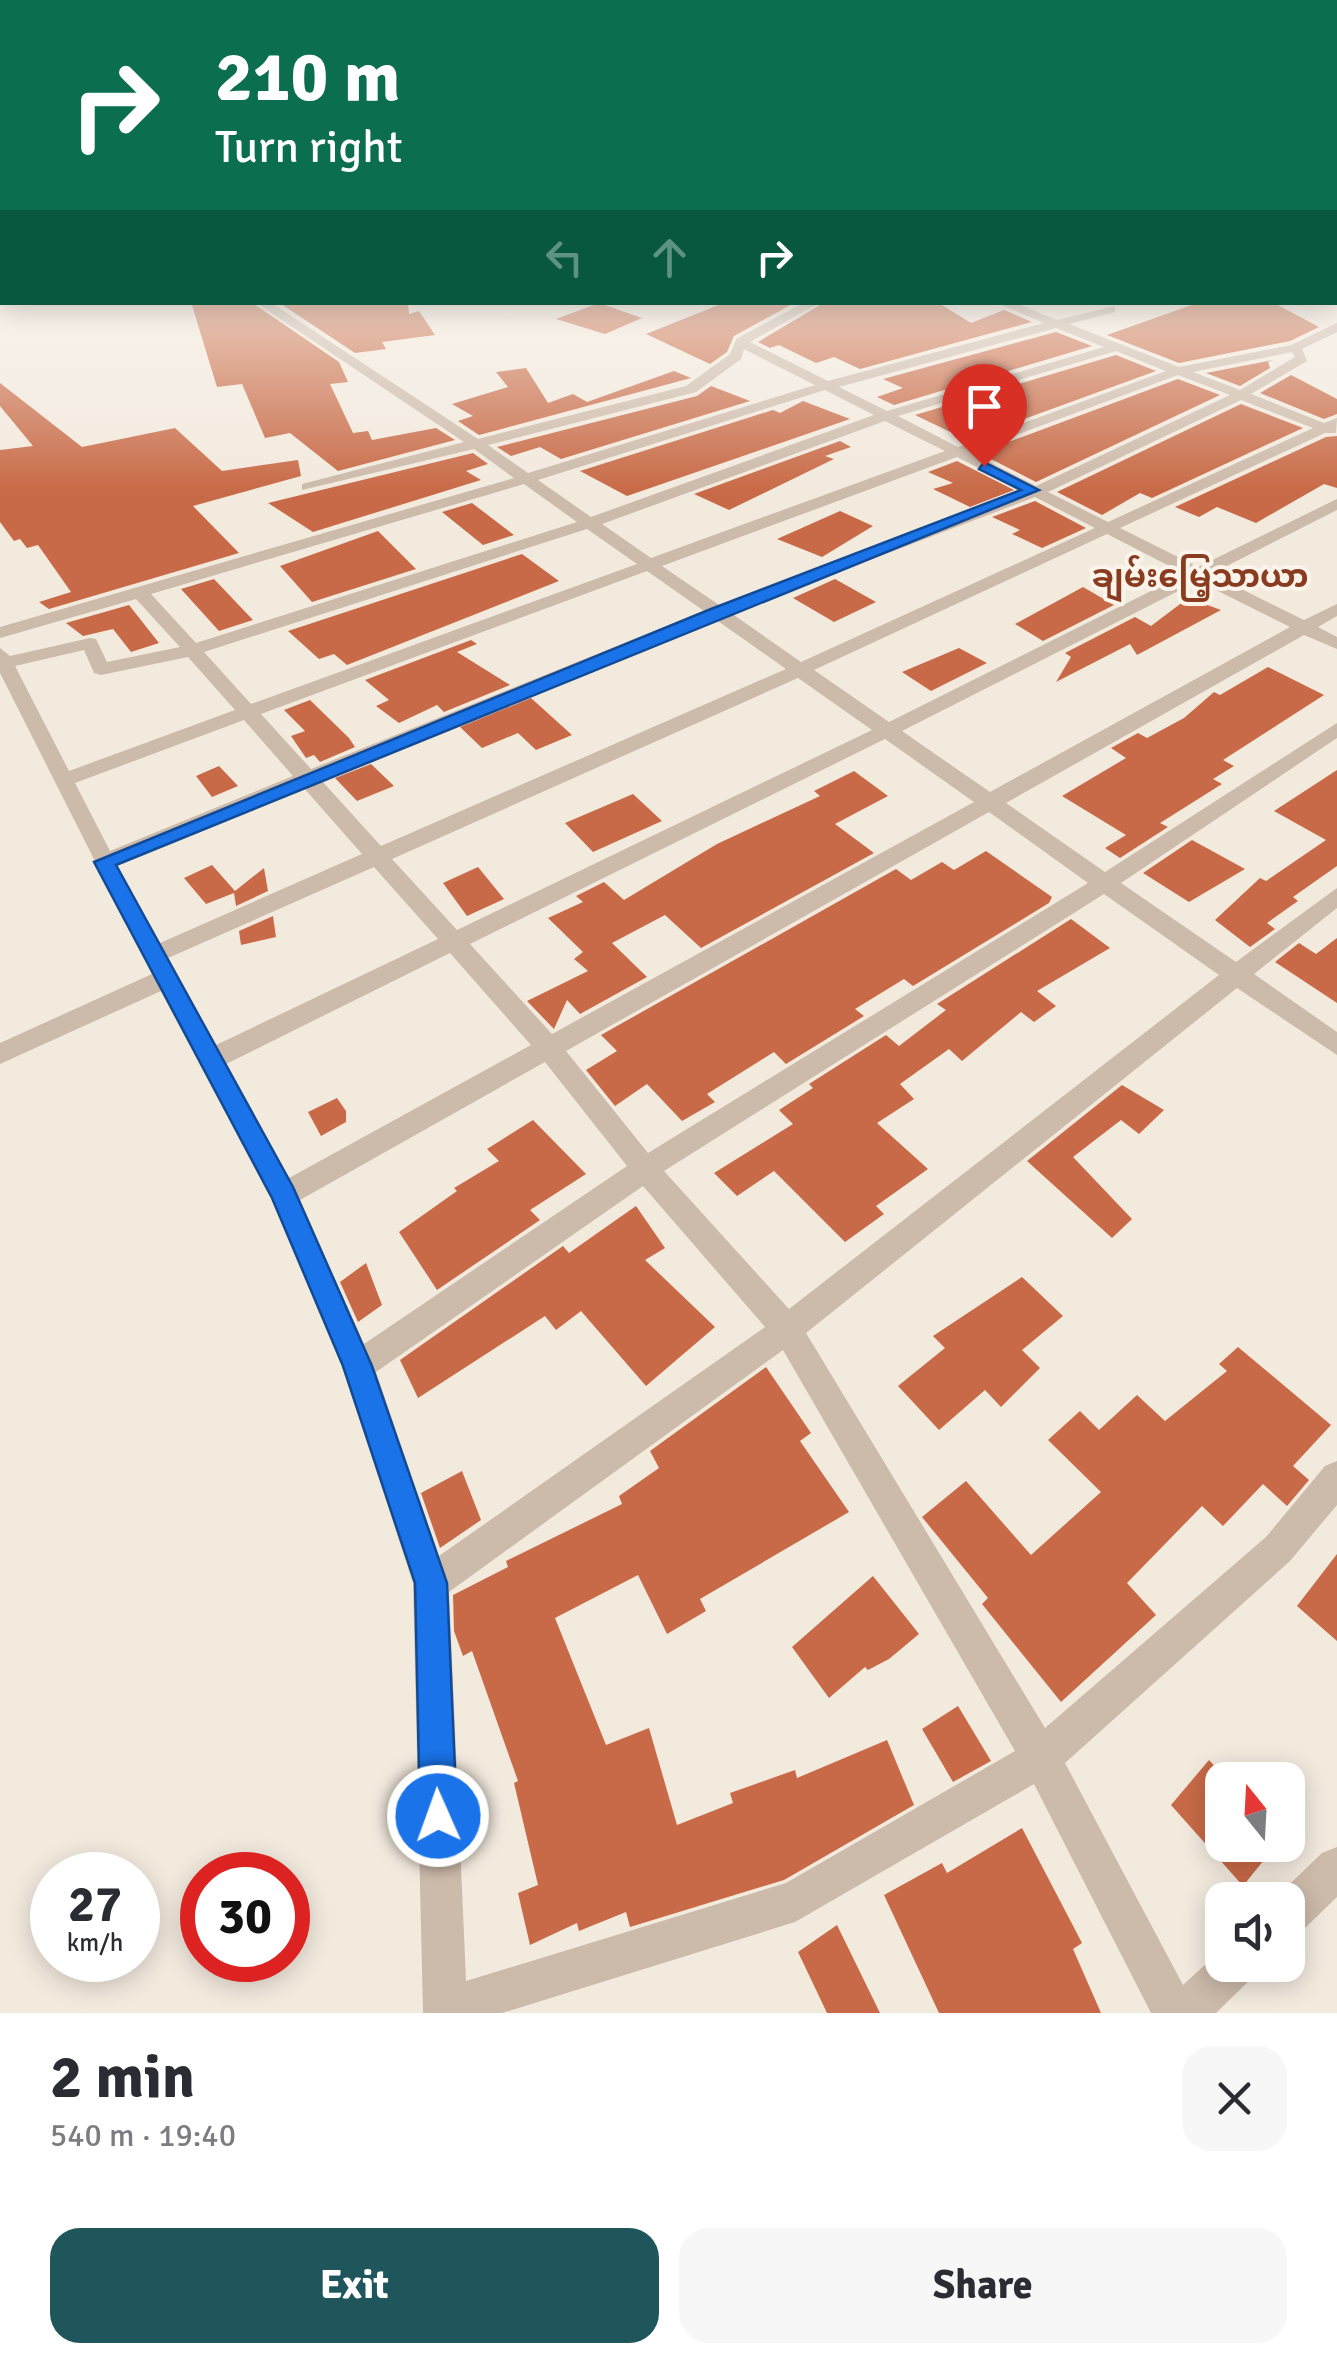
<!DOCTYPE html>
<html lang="en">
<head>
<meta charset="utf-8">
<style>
	body { margin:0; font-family:Signika,"Noto Sans Myanmar",sans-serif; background:#f7f7f7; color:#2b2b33; height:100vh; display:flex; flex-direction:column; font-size:38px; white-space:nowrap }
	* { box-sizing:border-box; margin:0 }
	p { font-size:32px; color:#7c7c81 }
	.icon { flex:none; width:55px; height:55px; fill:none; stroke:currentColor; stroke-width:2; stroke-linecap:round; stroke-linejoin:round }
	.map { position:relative; height:2013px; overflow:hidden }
	.details { display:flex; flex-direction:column; background:#fff; flex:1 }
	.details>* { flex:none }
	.banner { position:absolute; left:0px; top:0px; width:1338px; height:305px; box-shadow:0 5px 25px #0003; background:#0b6e4f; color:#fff; overflow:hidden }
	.needle { width:65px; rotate:342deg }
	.tools { position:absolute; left:1205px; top:1762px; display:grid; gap:20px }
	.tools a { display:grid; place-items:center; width:100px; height:100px; border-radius:20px; background:#fff; box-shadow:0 5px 25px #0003; font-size:50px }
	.speed { position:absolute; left:30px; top:1852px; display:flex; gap:20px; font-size:50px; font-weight:700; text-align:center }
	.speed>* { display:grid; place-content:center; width:130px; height:130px; border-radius:50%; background:#fff; box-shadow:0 5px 25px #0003; line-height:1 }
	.speed small { font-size:25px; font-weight:400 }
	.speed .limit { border:15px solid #d22; background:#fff; color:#111 }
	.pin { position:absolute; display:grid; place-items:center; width:85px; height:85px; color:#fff; margin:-102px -42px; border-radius:50% 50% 50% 0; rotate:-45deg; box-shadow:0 0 10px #0007 }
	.pin .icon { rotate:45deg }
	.me { position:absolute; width:110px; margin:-55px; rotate:358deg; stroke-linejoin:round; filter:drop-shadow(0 0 8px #0008) }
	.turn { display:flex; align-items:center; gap:35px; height:210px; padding:0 50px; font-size:45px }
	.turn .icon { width:130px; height:130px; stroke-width:2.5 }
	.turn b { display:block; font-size:70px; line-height:85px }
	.lanes { display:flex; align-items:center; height:95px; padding:0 50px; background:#0003; justify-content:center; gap:50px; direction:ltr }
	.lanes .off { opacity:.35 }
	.round { display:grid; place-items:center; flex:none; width:105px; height:105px; border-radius:30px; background:#f7f7f7 }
	.summary { display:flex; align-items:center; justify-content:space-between; height:170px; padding:0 50px }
	h1 { font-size:60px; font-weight:800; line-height:75px }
	.primary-button { display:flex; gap:20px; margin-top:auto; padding:20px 50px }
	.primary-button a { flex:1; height:115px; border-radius:30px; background:#1e565c; color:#fff; font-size:40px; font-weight:800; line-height:115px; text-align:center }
	.primary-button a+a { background:#f7f7f7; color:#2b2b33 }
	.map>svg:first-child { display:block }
</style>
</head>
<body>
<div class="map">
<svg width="1337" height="2013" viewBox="0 0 1337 2013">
	<rect width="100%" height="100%" fill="#f3eade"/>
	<!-- building -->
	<path fill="#c86a47" d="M191,302h60l88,60 9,20 -18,2 23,49 15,-2 4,9 64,-12 19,12 -117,31 -48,-38 -25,5 -23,-54 -25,3z
		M278,302h130l1,12 10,-3 16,24 -53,7 4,7 -31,4z
		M726,302h70l-62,34 -7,16 -17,12 -64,-30z
		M825,302h112l34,21 33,-13 28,12 -172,47 -26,-12 -18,6 -37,-18 -9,3 -12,-6z
		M1200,302h72l47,25 -29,14 -111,22 -72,-28z
		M599,303l43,15 -37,16 -49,-15z
		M1056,332l36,14 -198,59 -17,-8 26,-9 -20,-9z
		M1116,355l40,16 -189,69 -52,-25z
		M1273,360l-5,2 2,6 -30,18 -34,-13z
		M526,368l22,35 25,-9 14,8 87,-31 17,7 -212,57 -21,-14 15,-5 -21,-12 56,-17 -12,-15z
		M1291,375l46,24v15l-13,5 -64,-26z
		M1178,379l42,16 -184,87 -57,-29z
		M0,383l82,64 93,-19 47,43 76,-11 3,16 -108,30 46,47 -190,56 -10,-7 32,-10 -33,-47 -11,3 -7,-9 -6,2 -14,-19v-72l33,-4 -33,-40z
		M711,386l39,15 -189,58 -21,-12 -29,9 -14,-9 200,-51z
		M803,401l47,18 -223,77 -47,-25 193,-61 7,3z
		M1241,404l62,24 -151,70 -12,-5 -38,22 -45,-23z
		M1337,436v52l-13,-4 -68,39 -39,-16 -18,10 -24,-10 151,-70z
		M840,441l11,6 -26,9 9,3 -105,51 -35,-16z
		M473,453l15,11 -22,7 15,9 -168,52 -45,-29z
		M957,461l57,29 -44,17 -37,-18 20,-6 -25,-11z
		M1035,501l51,27 -44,20 -30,-14 8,-4 -28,-13z
		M472,503l42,32 -31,10 -41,-33z
		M840,511l33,15 -51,31 -45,-18z
		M378,531l38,38 -104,33 -32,-36z
		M522,554l37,27 -212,84 -13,-11 -15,5 -31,-28z
		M214,579l39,41 -34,11 -38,-42z
		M835,579l41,23 -42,20 -41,-24z
		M1083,587l31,18 -71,36 -28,-17z
		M1188,598l33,12 -84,45 -7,-11 -74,38 15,-25 -6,-4 70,-36 16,9z
		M129,605l30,38 -28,9 -18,-23 -30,7 -17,-13z
		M471,640l6,4 -20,8 53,33 -66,27 -7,-7 -38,18 -23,-17 13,-6 -24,-20z
		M959,648l28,15 -56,28 -29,-19z
		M1268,667l56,28 -101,65 11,6 -21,13 9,5 -62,39 8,4 -48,31 -15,-10 21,-13 -64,-39 64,-38 -15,-10 27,-15 9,5 37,-20 30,-26 6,3z
		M531,698l41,37 -36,15 -18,-17 -36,15 -22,-21z
		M310,700l39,38 6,9 -35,15 -6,-7 -8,3 -15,-22 14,-5 -21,-21z
		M371,764l23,22 -37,15 -22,-23z
		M219,766l19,20 -26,11 -16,-21z
		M1337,770v96l-44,31 5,4 -31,22 8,6 -25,18 -35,-27 45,-42 6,3 60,-41 -52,-29z
		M854,771l34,25 -53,28 39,29 -173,95 -36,-33 -53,28 35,34 -67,37 -13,-14 -13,29 -27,-28 61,-30 -14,-12 9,-7 -35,-34 35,-16 -7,-6 28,-14 20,18 93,-56 103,-48 -6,-5z
		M633,794l29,27 -69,31 -28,-29z
		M1192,840l53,29 -56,33 -46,-29z
		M986,851l66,46 -3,6 -136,83 -9,-7 -49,30 9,7 -78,48 -12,-12 -67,42 8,8 -33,19 -35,-37 -32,22 -29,-36 31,-19 -16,-16 295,-166 15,11 31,-18 12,8z
		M212,865l23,26 29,-23 4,23 -32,15 -2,-13 -28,11 -22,-26z
		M478,867l26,32 -37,17 -24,-33z
		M273,916l3,21 -35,8 -2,-14z
		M1071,919l39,29 -73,43 19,15 -22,16 -13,-10 -59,49 -13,-12 -49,35 14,15 -37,24 51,46 -52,37 8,8 -39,28 -71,-71 -37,25 -23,-23 79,-49 -14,-14 34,-22 -4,-4 77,-49 13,11 47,-36 -9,-6z
		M1337,938v65l-62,-41 24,-19 17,11z
		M1122,1085l42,25 -25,24 -18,-14 -48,37 59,62 -20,19 -85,-77z
		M337,1098l9,13v11l-25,14 -13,-24z
		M533,1120l53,54 -56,36 10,10 -103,70 -38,-58 58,-41 -3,-3 45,-27 -12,-12z
		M636,1206l29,42 -20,12 70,67 -69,59 -65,-75 -25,19 -11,-14 -127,82 -18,-38 163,-114 6,7z
		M366,1263l16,42 -24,17 -18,-40z
		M1022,1277l41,39 -41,34 18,18 -39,39 -16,-17 -46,40 -41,-44 47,-38 -12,-12z
		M1238,1347l93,78 -38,41 16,14 -22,26 -24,-22 -40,42 -21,-20 -75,77 29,32 -95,87 -79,-98 6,-6 -66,-81 44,-36 65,74 70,-63 -53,-52 32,-29 19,19 38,-35 28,26 62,-50 -8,-7z
		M766,1367l45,66 -11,8 49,71 -149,87 6,12 -39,23 -29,-59 -83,43 51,127 43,-17 28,97 56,-22 -3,-10 65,-23 2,8 90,-38 27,65 -130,75 -154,47 -4,-15 -47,19 -2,-8 -47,22 -12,-52 20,-8 -24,-102 4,-2 -46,-130 -9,5 -9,-25 -1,-36 55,-28 -2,-6 116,-57 -3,-8 40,-28 -9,-17z
		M462,1471l19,49 -41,28 -19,-55z
		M1337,1554v87l-40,-35z
		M873,1576l46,58 -30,25 -21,11 -3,-3 -36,31 -37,-51z
		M958,1706l33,55 -38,21 -31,-53z
		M1209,1760l13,14v71h54l-33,41 -72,-81z
		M1022,1828l60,115 -9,6 28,64h-162l-55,-118 58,-32 5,10z
		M837,1925l43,88h-53l-29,-61z"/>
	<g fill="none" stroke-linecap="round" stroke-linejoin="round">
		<!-- minor -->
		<path fill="#ccbaaa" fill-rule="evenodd" d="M255,302h15l208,137 208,-53 44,-32 6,-15 69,-37h16l-71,40 78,39 216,-58 -50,-21h18l45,18 58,-14v6l-46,12 110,43 112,-22 46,-22v9l-35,17 5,12 -56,33 73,29 13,-5 -1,15h-11l-205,95 78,39 139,-68v11l-126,64 93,46 33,-16v12l-19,11 19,10v12l-33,-14 -298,168 99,69 232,-149v15l-216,145 115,79 101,-74v20l-83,66 83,58v23l-100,-67 -431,345 239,395 221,-191 59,-71 12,-5v44l-47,56 -225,202 118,222 39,-36v16h34l-6,15 -34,33h-65l-117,-229 -239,138 -293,91h-79l-10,-430 -71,-217 -71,-168 -110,-207 -161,73v-21l152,-69 -152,-301v-25l10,8 80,-18 6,1 11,23 73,-15 -44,-48 -136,39v-11l514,-149 -40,-29 -172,41v-6l162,-42zM1056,328l48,19 -217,64 -48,-24zM744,349l71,36 -287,88 -40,-28 208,-53 45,-33zM1116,351l50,20 -208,76 -60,-31zM1292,352l3,5 -55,33 -47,-18zM1178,375l52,20 -194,91 -66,-34zM825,390l49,25 -283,102 -53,-37zM1241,400l72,28 -205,94 -60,-30zM885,421l60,30 -294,107 -49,-34zM957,457l66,34 -304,114 -57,-39zM524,484l53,38 -381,121 -45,-49zM1035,497l60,31 -294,134 -70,-49zM587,529l50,35 -386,140 -47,-52zM1107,534l78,40 -296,148 -75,-52zM647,571l57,40 -393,158 -50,-55zM1198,581l92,46 -300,165 -88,-61zM715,619l71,50 -405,177 -60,-66zM84,650l10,23 7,2 87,-18 47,53 -166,61 -54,-105zM798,678l74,52 -415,200 -65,-71zM244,720l49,56 -183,75 -35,-68zM885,739l89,63 -422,232 -82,-90zM303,787l59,67 -202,89 -43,-78zM989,812l99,71 -440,270 -82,-102zM374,867l64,72 -222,106 -48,-87zM1104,894l115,81 -430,334 -125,-138zM450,953l81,92 -242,133 -63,-114zM545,1062l82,104 -263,178 -64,-144zM643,1186l122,141 -326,229 -63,-184zM783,1350l232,401 -229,132 -320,98 -17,-389z
			M1337,1847v50l-34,33 -15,6v-36h-15l49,-47z"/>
	</g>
	<!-- sky -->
	<linearGradient id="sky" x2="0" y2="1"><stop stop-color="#7db2d2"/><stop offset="0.43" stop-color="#faf6f0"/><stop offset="1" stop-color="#faf6f0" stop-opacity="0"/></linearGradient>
	<rect width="1337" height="491" fill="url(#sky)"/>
	<!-- route -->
	<path fill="#1a73e8" stroke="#114b97" stroke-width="2.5" d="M984,462l55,28 -923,375 177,322 79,179 75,217 10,233 -6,12 -13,6 -12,-6 -6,-12 -5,-233 -72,-217 -71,-168 -178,-336 617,-253 310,-119 -42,-21z"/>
	<g text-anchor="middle" stroke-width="8" stroke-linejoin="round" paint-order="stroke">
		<!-- far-quarter labels -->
		<g font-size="32" font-weight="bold" fill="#8a3c21" stroke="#faf4eb">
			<text x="1200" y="587">ချမ်းမြေ့သာယာ</text>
		</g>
	</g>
</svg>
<div class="tools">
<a><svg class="needle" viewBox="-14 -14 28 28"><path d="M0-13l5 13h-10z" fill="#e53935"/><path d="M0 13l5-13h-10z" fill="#7c7c81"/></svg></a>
<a><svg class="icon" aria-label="sound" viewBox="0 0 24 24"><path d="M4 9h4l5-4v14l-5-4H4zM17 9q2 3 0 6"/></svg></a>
</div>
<div class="speed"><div>27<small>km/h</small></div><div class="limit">30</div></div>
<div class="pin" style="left:984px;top:466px;background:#d93025"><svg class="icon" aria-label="arrive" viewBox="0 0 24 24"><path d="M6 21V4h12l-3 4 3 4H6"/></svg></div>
<svg class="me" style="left:438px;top:1816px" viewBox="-20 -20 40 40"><circle r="17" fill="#1a73e8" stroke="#fff" stroke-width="3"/><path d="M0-11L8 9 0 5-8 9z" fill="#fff"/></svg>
<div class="banner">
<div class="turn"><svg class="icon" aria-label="right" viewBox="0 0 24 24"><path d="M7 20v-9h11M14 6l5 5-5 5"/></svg><div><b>210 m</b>Turn right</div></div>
<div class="lanes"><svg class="icon off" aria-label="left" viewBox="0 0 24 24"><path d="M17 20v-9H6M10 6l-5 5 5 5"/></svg><svg class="icon off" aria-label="ahead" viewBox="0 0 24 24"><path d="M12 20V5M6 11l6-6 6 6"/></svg><svg class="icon" aria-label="right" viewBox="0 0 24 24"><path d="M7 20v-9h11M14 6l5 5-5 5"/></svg></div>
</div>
</div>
<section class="details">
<div class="summary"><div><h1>2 min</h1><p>540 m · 19:40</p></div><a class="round"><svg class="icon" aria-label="close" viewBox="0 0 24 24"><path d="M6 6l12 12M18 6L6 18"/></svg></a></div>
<div class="primary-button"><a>Exit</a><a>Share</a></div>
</section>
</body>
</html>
